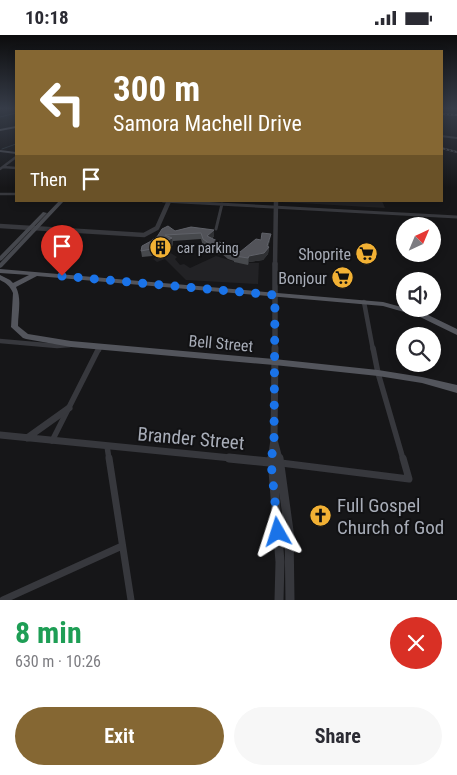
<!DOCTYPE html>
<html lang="en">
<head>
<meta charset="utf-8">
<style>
	body { margin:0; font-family:"Roboto Condensed",sans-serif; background:#f7f7f7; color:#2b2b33; height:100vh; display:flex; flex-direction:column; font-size:19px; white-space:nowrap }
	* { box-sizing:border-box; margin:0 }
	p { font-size:16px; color:#7c7c81 }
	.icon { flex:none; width:28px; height:28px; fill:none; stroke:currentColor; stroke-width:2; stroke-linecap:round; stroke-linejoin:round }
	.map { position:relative; height:565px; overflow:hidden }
	.drawer { display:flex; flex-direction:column; background:#fff; flex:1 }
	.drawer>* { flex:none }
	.top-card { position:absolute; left:15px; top:15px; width:428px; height:152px; border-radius:0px; box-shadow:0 2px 8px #0003; background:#856733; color:#fff; overflow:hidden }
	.needle { width:32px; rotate:44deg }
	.tools { position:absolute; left:396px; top:182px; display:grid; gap:10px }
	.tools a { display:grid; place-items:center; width:45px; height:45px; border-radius:50%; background:#fff; box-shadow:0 2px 8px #0003; font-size:25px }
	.pin { position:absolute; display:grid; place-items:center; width:42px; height:42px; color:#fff; margin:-51px -21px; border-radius:50% 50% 50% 0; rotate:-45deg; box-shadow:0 0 5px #0007 }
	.pin .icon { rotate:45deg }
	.me { position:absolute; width:55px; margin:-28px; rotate:354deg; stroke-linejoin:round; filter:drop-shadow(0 0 4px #0008) }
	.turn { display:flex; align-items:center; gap:18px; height:105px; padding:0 15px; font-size:22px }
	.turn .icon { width:65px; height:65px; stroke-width:2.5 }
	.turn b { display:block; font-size:35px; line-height:42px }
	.then { display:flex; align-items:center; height:48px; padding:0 15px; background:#0003; gap:10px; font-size:19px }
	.round { display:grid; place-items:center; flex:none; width:52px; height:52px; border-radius:26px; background:#f7f7f7 }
	.head { display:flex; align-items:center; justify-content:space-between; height:85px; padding:0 15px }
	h1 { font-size:30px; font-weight:700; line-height:38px; color:#1e9e55 }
	.action { display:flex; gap:10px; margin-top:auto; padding:10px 15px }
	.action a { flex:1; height:58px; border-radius:30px; background:#856733; color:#fff; font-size:20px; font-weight:700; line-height:58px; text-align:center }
	.action a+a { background:#f7f7f7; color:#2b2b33 }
	.status { display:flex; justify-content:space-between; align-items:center; height:35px; padding:0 25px; background:#fff; direction:ltr }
	.status svg { height:14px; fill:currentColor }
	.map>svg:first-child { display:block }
</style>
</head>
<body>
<div class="status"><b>10:18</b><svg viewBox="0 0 49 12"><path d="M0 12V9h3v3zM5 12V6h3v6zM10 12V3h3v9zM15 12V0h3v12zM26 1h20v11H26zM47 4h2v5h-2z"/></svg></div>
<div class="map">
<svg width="457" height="565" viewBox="0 0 457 565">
	<rect width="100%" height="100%" fill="#161618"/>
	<!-- built -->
	<path fill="#222225" d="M282,166h100l3,7 -103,-6z
		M169,217l8,5 -2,2 5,6 4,-1 6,4 26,-12 23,7h20l-1,21 -72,-4 -21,-21 -8,3 -4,-3z"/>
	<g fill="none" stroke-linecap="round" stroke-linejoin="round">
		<!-- stream -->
		<path stroke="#2c353c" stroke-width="1" d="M0,82l16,-4
			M2,114l14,-5"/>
		<!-- minor-far5 -->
		<path stroke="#37383d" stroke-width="2" d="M441,101l16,2"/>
		<!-- minor-far4 -->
		<path stroke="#37383d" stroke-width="2.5" d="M3,132l13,1
			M0,134l16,-12
			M0,159h16"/>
		<!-- minor-far3 -->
		<path stroke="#37383d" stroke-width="3" d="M163,166l294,16
			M216,194l6,-25"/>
		<!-- minor-far2 -->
		<path stroke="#37383d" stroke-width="4.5" d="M364,267l9,48
			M0,306l57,5 13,-1
			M99,315l1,-3"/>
		<!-- minor-far1 -->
		<path stroke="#37383d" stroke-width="5.5" d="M373,313l5,25 25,86
			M52,406l47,-93
			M107,411l2,13"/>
		<!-- minor -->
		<path stroke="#37383d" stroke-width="7" d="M109,423l22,142
			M281,428l128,16 -6,-21
			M3,565l119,-54"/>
		<!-- tertiary-far3 -->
		<path stroke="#37383d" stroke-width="4.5" d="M0,191l144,9 13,-7 12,-27
			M275,230l1,-64"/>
		<!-- tertiary-far2 -->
		<path stroke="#37383d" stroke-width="5.5" d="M275,315v-86"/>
		<!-- tertiary-far1 -->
		<path stroke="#37383d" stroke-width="7" d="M0,400l241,24
			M27,403l42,-30
			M274,405l5,19
			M271,424l3,-19 1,-92"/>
		<!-- tertiary -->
		<path stroke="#37383d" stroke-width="9" d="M229,423l50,5
			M272,423l8,104 -1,38
			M279,423l10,73 1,69"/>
		<!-- secondary -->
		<path fill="#45474d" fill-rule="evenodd" d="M0,115l16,2v2l-16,-2z
			M59,166h5l-62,66 -2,1v-5z
			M43,177l4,1 -45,47 -2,1v-5z"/>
		<!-- primary -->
		<path fill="#53555c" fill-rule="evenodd" d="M16,91v2l-16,3v-2z
			M0,234l383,33 22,6v1h4l13,3 35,17v6l-39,-19 -35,-10 -346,-30 -21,11c6,12 2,26 2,39l10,8 43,7 203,18 104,11 44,7 35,8v8l-35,-10 -44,-7 -104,-11 -203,-18 -45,-8 -3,-1 -12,-11 2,-34c-3,-7 -7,-10 -13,-13v-5l10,5 3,3 16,-8 -29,-2z"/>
		<defs>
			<path id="rail" d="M441,79l16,1
				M441,113l16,4"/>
		</defs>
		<!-- rail casing -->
		<use href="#rail" stroke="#4a4c52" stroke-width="2"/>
		<!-- rail -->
		<use href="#rail" stroke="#111113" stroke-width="1" stroke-dasharray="2" stroke-linecap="butt"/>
	</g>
	<!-- wall -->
	<path fill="#47494d" d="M191,192l23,9 -2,3 28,13 30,-12 -2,7h1l-1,7 -5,6 -14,2 -1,3 -14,-3v-1l-6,-2 -6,-5 -3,1 -9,-4 -7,-5 -2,-7 -28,2v4l-21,11 -10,1 -1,-6 11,-10v-1l23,-9z"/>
	<!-- shaded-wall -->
	<path fill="#2f3033" d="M214,195v6l-7,7v-7z
		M271,199l-1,6 -3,9 2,-2 -1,7 -5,6 -14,2 -1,3 1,-9 18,-10z
		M172,203l1,7 -21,11 -1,-7z
		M222,213v6l-3,1 -1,-6z"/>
	<!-- building -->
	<path fill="#525359" stroke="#5f6168" d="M168,191l7,5 16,-4 23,3 -7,6 33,16 16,-13 5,1 1,-7 9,1 -4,12 2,1 -5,6 -15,3 -1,2 -13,-2 1,-1 -8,-2 -6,-5 -4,1 -8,-5 -7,-5 -2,-6 -36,2 7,3 -21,11 -10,2 1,-5 11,-6h-1l5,-3 5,-8z"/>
	<!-- sky -->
	<linearGradient id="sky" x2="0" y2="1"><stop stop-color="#0c0c0d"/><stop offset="0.48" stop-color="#363c48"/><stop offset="1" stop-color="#363c48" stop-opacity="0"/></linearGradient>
	<rect width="457" height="153" fill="url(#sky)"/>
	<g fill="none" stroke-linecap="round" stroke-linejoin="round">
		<!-- route -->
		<path stroke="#1a73e8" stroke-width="9" stroke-dasharray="0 16.2" d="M62,241l213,19 -1,145 -3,22 7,70"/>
	</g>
	<!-- icons -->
	<defs>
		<symbol id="building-disc" viewBox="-11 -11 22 22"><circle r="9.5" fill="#f2b134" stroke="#111113"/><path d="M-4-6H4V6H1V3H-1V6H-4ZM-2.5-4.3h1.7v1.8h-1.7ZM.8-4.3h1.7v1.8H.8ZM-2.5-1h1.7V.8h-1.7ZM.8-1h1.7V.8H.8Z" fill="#111"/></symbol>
		<symbol id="supermarket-disc" viewBox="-11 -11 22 22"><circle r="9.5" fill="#f2b134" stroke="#111113"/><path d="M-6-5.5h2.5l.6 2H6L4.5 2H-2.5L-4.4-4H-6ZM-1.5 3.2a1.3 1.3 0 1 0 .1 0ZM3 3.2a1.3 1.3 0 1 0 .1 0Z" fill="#111"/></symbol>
		<symbol id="church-disc" viewBox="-11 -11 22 22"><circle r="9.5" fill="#f2b134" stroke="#111113"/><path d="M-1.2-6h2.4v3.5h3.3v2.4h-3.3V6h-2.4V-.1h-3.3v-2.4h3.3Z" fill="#111"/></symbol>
	</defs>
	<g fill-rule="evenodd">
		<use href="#building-disc" x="148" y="200" width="25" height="25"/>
		<use href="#supermarket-disc" x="354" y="206" width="25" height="25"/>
		<use href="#supermarket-disc" x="330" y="230" width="25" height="25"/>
		<use href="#church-disc" x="308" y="468" width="25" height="25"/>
	</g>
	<g text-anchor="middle" stroke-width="4" stroke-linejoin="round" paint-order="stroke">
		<!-- far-poi labels -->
		<g font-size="14" fill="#a8adb8" stroke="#111113" text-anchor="start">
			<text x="177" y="218">car parking</text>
		</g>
		<!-- poi labels -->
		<g font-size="16" fill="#a8adb8" stroke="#111113" text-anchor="end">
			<text x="351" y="225">Shoprite</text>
			<text x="327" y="249">Bonjour</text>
		</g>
		<!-- street labels -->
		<g font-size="16" fill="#a8adb8" stroke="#111113">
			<text transform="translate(221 308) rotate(5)" y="6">Bell Street</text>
		</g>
		<!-- near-street labels -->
		<g font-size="19" fill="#a8adb8" stroke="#111113">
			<text transform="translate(191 403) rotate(5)" y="7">Brander Street</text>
		</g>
		<!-- near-poi labels -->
		<g font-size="19" fill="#a8adb8" stroke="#111113" text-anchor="start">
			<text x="337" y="477">Full Gospel<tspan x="337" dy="22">Church of God</tspan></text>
		</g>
	</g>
</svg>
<div class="tools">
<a><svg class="needle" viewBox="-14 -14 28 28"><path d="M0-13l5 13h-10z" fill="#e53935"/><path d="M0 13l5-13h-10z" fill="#7c7c81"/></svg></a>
<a><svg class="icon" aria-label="sound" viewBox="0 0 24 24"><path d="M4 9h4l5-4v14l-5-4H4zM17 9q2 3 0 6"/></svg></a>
<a><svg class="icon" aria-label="search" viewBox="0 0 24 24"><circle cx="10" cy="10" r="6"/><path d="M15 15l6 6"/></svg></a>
</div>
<div class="pin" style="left:62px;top:241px;background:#d93025"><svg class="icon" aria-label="arrive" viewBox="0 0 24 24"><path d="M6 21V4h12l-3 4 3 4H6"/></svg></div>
<svg class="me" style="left:278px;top:497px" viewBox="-20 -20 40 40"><path d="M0-17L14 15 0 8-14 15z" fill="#1a73e8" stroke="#fff" stroke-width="4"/></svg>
<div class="top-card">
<div class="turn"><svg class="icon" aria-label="left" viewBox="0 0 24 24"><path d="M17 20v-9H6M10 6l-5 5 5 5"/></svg><div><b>300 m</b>Samora Machell Drive</div></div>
<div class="then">Then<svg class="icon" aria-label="arrive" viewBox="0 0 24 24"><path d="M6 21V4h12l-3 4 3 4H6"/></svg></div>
</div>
</div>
<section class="drawer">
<div class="head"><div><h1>8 min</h1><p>630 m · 10:26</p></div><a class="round" style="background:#d93025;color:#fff"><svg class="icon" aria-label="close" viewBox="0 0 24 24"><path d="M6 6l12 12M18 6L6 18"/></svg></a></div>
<div class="action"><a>Exit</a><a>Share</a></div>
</section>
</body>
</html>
